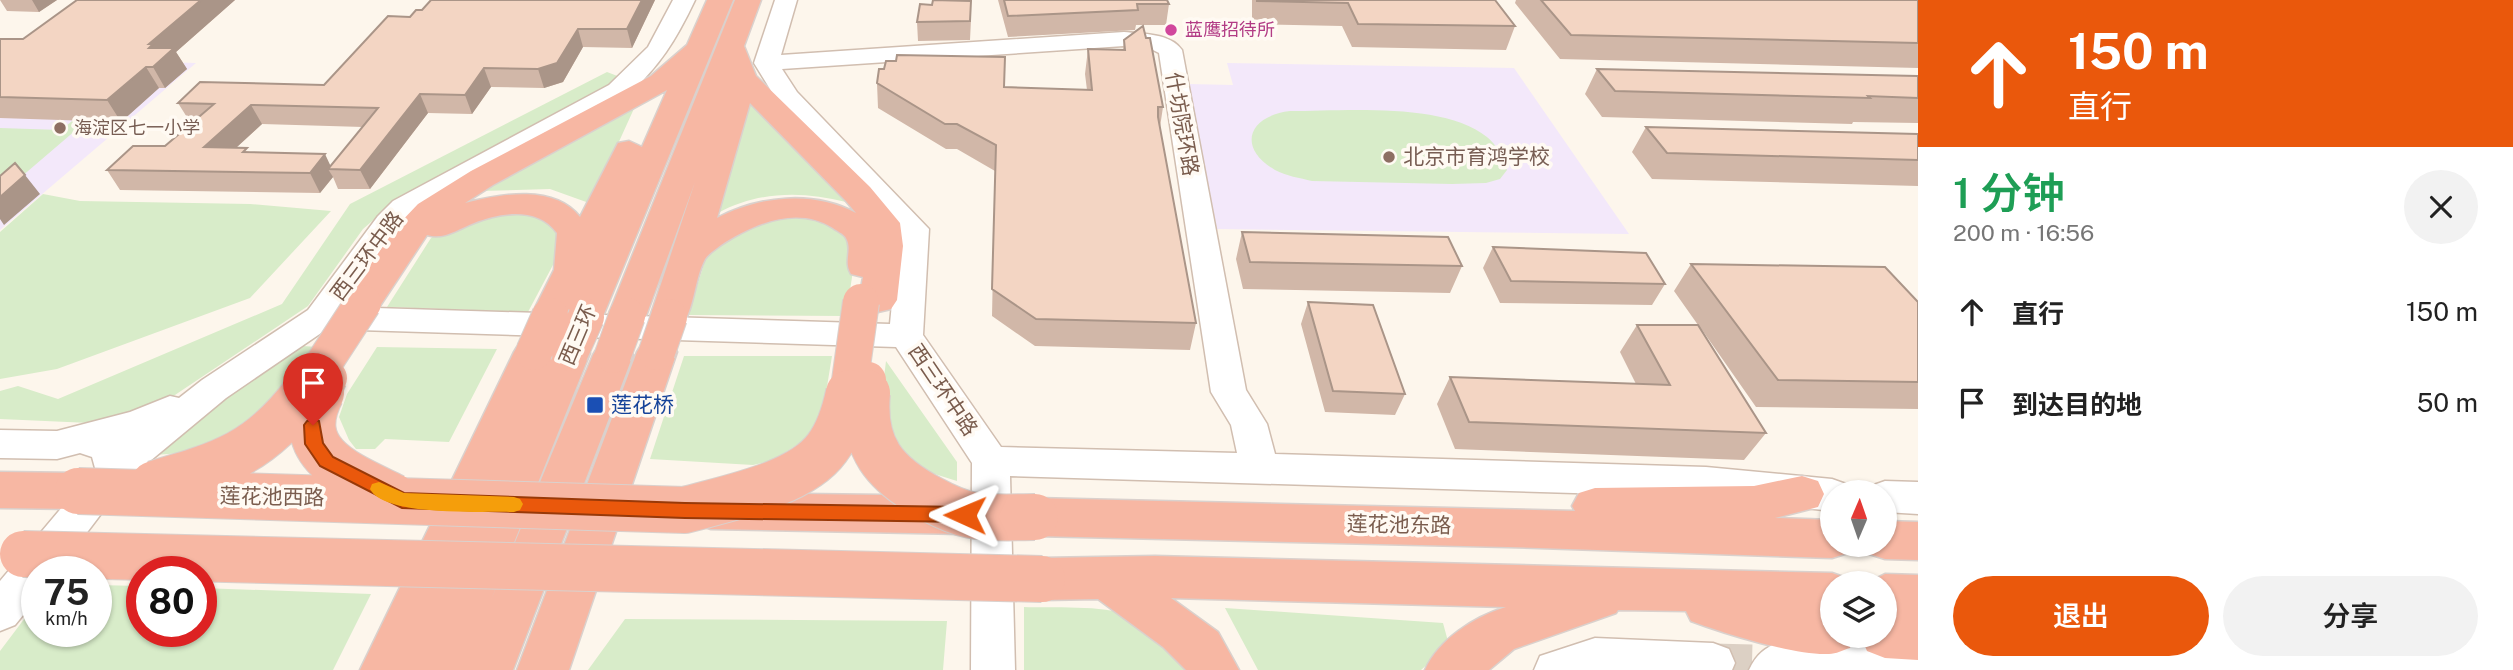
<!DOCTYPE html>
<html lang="zh">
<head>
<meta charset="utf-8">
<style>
	body { margin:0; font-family:"Public Sans","Noto Sans SC",sans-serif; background:#f2f2f2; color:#222; height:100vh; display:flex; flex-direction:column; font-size:26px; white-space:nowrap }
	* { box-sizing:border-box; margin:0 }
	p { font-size:23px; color:#767676 }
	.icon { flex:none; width:38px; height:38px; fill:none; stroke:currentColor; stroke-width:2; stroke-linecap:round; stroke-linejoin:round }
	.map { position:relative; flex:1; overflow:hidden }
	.side { display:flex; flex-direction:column; background:#fff; width:595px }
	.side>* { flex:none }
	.hud { background:#ea580c; color:#fff; overflow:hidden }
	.needle { width:46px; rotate:2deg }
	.tools { position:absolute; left:1820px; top:480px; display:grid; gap:14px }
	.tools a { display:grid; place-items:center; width:77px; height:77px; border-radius:50%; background:#fff; box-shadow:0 2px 5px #0004; font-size:35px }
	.speed { position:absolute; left:21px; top:556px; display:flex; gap:14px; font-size:35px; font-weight:700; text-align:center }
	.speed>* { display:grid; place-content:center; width:91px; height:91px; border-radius:50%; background:#fff; box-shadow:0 2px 5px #0004; line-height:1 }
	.speed small { font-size:18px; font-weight:400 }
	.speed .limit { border:10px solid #d22; background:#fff; color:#111 }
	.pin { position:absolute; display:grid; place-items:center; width:60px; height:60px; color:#fff; margin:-72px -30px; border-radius:50% 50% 50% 0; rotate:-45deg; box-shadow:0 0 7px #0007 }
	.pin .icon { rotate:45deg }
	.me { position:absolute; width:77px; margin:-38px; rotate:271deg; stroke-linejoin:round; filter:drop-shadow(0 0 5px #0008) }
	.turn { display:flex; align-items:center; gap:24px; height:147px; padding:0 35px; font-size:32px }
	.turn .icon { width:91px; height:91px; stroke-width:2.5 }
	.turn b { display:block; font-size:49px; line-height:60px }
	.round { display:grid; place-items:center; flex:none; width:74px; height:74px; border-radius:37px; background:#f2f2f2 }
	.summary { display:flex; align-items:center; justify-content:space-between; height:119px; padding:0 35px }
	h1 { font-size:42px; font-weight:600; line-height:52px; color:#1e9e55 }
	.cta { display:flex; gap:14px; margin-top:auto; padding:14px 35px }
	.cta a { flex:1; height:80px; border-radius:42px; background:#ea580c; color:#fff; font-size:28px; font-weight:600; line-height:80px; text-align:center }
	.cta a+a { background:#f2f2f2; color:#222 }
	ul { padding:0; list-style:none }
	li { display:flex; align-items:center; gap:21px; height:91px; padding:0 35px }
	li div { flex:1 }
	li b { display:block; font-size:26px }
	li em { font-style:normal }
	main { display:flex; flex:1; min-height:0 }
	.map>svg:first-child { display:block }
</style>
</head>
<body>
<main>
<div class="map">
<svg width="1918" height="670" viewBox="0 0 1918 670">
	<rect width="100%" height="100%" fill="#fdf6ec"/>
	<!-- education -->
	<path fill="#f3e8fa" d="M0,57l196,6 -196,167z
		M1227,63l287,5 115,166 -412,-5 -29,-145 45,1z"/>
	<!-- green -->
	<path fill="#d8ecc9" d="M607,72l13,5 -4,7 -238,132 -15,13 -55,77 -142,95 -33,13 -43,9 -90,-4v-28l18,-5 40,13 224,-95 68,-100z
		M98,100h13l-111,95v-67l61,2z
		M637,102l-45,99 -3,2 -39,-14 -71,2z
		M750,103l96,99c-44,-11 -87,-11 -128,11z
		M1290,111c55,0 154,-9 197,26 10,8 16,21 20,33l-7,9 -14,4 -34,1 -140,-3c-12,-3 -26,-5 -37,-11 -39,-23 -26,-54 15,-59z
		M43,194l37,7 170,3 81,7 -81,87 -193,71 -57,10v-147z
		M516,210l41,13 5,25 -34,64 -141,-5 44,-69 13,-9z
		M781,217c31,-1 55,5 76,28l-11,71 -158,-1 19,-61 41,-29z
		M303,346l15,1 -46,58 -63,46 -68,5 60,-44z
		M377,347l120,2 -48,93 -64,-3 -10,10h-19l-7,-9 -10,-23 8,-23z
		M684,356h148l-10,61 -14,21 -37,23 -18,4 -103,-6z
		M886,361l71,101v19l-45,-14 -34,-40z
		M96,585l46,1v46h59v-44l170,6 -38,76h-333v-19l37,-49v30h59z
		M1024,607c25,1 82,-2 103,8 25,12 43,35 62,55h-165z
		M1225,608l218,15 6,22 -28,25h-163z
		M625,619l322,2 -4,49h-355z"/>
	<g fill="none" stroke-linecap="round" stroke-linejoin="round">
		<!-- minor-tunnel -->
		<path stroke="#dcd0c4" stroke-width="39" stroke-dasharray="39 20" stroke-linecap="butt" d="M1713,663l85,2"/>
		<defs>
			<path id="minor" d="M673,0h22c-18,38 -36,68 -68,95l-214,118 -15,15 -54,79 546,17 9,-93 -121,-129 -24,-39 21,-63h22l-16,55 343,-23c19,2 46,1 58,18l64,340 21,34 8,30 431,13 126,12 14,5 4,8h-18v19l-126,-14 -696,-21 5,194h-44l1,-207 -76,-116 -569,-18 -101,69 -100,83 -69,91h-20v26l-22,27 -15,6v-50l95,-113 -3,-11 -12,-4 -23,6 -57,-1v-28l57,1 73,-19 40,-16 9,2 23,-18 106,-70 70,-94 15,-15 216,-116 39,-38zM1124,46l27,3 8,4 52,339 20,33 6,28 -236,-6 -78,-112 6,-106 -132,-137 -15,-23z
				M1885,481l33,1v32l-33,-2v-20h-17l3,-6z
				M1595,638l118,5 16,6 6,14 -3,7h-198l6,-14z
				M1784,640h134v30h-169c8,-17 17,-23 35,-30z"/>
			<path id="highway" d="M707,0h26l-134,326 -13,4 -13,-4 -5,-8 -5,7 -13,4 -13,-4 -6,-9 23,-46 3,-37c-19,-26 -55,-21 -83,-10 -16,6 -29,17 -47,12l-51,77 -13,4 -13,-4 -6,-9 6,-9 47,-68 21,-22 53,-33 180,-95 36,-31zM667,90l-25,57 -13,-6 -11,2 -38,74c-26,-33 -79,-23 -115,-14l28,-18z
				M735,0h26l-17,46 12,30 114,111 30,36 3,23 -6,54 -6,9 -13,3 -13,-3 -6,-9 4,-23 -12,-3c-8,-13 2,-24 -5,-36 -2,-4 -9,-7 -13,-10 -36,-23 -80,-4 -112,17 -5,4 -13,9 -16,14 -11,21 -10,47 -23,67l-13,4 -13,-4 -6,-9 45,-135 -49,134 -6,9 -13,4 -13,-4 -6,-9zM750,103l96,98 10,12c-43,-23 -97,-17 -139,5z
				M534,338l14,4 4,8 4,-7 14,-4 14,4 6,10 -99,247 102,-245 6,-10 14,-4 14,4 6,10 -120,315h-153l154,-318 6,-10z
				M657,338l14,4 6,10 -108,318h-52l120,-318 6,-10z
				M0,472l78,1 16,5 6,13 -6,13 -16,5 -78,-1z
				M1802,476l16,5 6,13 -6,13 -43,11 57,2v24h21l-5,9 -16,5 -324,-11 -473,-11 -16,-6 -7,-13 7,-13 16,-6 540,13 -3,-5 7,-13 16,-5 159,-2z
				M711,493l252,3 16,6 7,13 -7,13 -16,6 -252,-5 -16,-5 -7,-13 7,-13z
				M1885,521l33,1v38l-33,-1 -16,-5 -5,-10h21z
				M1155,556l677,17 17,6 2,4h-19v52h23l-5,13c-7,2 -14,6 -21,6 -33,2 -106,-21 -138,-33l-5,-10 -68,-1 -2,3 -102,36 -25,21h-64c14,-31 49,-53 81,-63l-335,-9 47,34 21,38h-53l-23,-23 -65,-48 -56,1 -17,-6 -7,-15 7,-15 17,-6z
				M1885,574l33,1v85l-33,-2 -18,-7 -7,-16h25v-52h-18z"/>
		</defs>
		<!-- minor casing -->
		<use href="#minor" stroke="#d1beb0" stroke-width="3"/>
		<!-- highway casing -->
		<use href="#highway" stroke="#dad1cd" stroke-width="3"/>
		<!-- minor -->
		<use href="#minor" fill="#fff" fill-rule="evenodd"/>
		<!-- highway -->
		<use href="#highway" fill="#f7b7a3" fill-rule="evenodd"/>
		<defs>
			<path id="highway-bridge-far1" d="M534,352l16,-36
				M657,352l12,-35
				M570,353l16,-36
				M613,355l14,-39
				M303,395l60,-92
				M321,395l8,-17
				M848,395l13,-93
				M867,395l1,-15"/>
			<path id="highway-bridge" d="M321,393c-31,61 28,82 73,104
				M867,393c-5,54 17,81 64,106 13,7 25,13 40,16 21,4 43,2 64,2
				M154,484c69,-20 106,-31 151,-91
				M78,491l607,19c42,-12 115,-25 142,-62 12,-16 18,-36 22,-55
				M23,554l1019,25"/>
		</defs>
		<!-- highway-bridge-far1 casing -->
		<use href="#highway-bridge-far1" stroke="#dad1cd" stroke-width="38" stroke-linecap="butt"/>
		<!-- highway-bridge casing -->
		<use href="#highway-bridge" stroke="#dad1cd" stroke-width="48" stroke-linecap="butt"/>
		<!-- highway-bridge-far1 -->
		<use href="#highway-bridge-far1" stroke="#f7b7a3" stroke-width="36"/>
		<!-- highway-bridge -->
		<use href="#highway-bridge" stroke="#f7b7a3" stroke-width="46"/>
	</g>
	<!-- wall -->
	<path fill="#d1b7a8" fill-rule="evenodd" d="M0,0h57l-18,12 -32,-1z
		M77,0h158l-59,52 11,17 -22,19h-6l-38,34 -121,-4v-79h23z
		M431,0h224l-23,48 -49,-1 -20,35 -19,6 -53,-1 -19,27 -44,-1 -58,76h-32l-5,-12 -13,16 -200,-3 -13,-20 58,-24 28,-23 -3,-1 -12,-19 146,-18 86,-68 12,-7zM262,124l101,3 -32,39 -81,-14 -14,-4z
		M998,0h169l2,4 -3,21h-30l-1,5 -127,7z
		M1252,0h243l20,26 -9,24 -154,-3 -10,-21 -90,-2z
		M1516,0h402v68l-358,-9 -45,-56z
		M971,20l-1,20 -52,1 -1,-19z
		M1124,40l39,67 -3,20 36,196 -6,27 -155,-4 -43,-30 3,-145 -38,-22h-11l-68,-41 -1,-25 210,7 -2,-16 3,-25 35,1z
		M1597,69l321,7v47l-65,-1 -1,2 -250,-7 -17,-23z
		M1646,127l272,7v52l-266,-7 -20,-27z
		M1242,232l220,34 -12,27 -207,-4 -7,-30z
		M1493,247l172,37 -13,21 -152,-2 -17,-35z
		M1691,264l227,38v107l-162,-2 -56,-80 66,106 -22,27 -289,-11 -18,-45 13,-27 186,7 -16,-32 17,-27h61l-24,-34z
		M1308,302l97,92 -10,21 -70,-3 -24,-88z"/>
	<!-- shaded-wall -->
	<path fill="#aa9588" d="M32,0h25l-18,12z
		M201,0h34l-59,52 11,17 -22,19 -12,-21 -4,-23z
		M642,0h13l-23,48 -5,-19z
		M578,29l5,18 -20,35 -19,6 -6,-19z
		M146,67l13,21 -38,34 -14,-22z
		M484,68l7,19 -19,27 -7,-19z
		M420,94l8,19 -58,76 -10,-19z
		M251,105l11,19 -47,43 -11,-20z
		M325,154l7,15h-4l5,8 -13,16 -10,-20z
		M25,175l15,19 -36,31 -4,-6v-22z"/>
	<!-- building -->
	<path fill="#f3d5c3" stroke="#aa9588" stroke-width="2" d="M77,0h124l-52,44h4l-4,4h25l-21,19h-7l-39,33 -107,-3v-58h23z
		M431,0h211l-15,29h-49l-21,34 -19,6 -54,-1 -19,27 -45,-1 -60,76 -32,-1 50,-61 -127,-3 -47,42 43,1 -4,4 82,2 -15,19 -203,-3 26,-24h32l49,-42 -36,-1 22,-21 124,3 64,-69 22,1 6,-7h6z
		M933,0l38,1 -1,20 -53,1 3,-18 12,1z
		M1004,0h163l2,4h-32l1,6 -130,6z
		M1257,0h238l20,26 -157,-2 -10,-21 -91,-2z
		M1541,0h377v43l-347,-8z
		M1143,26l3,12h4l13,69h-5v10l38,206 -160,-4 -44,-30 4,-144 -39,-21h-12l-68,-41 2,-14h5l2,-8h10l1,-6 108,2 -1,30 88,3 -4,-41 37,1 -1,-10z
		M1597,69l321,7v22l-50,-2 2,2 -255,-7z
		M1646,127l272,7v26l-251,-7z
		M15,163l10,12 -25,22v-21z
		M1242,232l206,5 14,29 -212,-4z
		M1493,247l153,6 19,31 -154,-3z
		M1691,264l194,3 33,35v80l-140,-2z
		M1308,302l65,3 32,89 -72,-3z
		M1637,325h61l68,108 -297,-11 -19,-45 220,8z"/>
	<!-- route -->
	<path fill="#ea580c" stroke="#983908" stroke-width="2" d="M313,419l6,2 4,22 10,14 71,36 281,10 280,4 6,2 3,6 -3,5 -6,2 -280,-4 -283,-10 -82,-42 -15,-22 -1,-19 3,-4z"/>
	<!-- slow -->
	<path fill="#f59e0b" d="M379,482l25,11 110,4 6,2 3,5 -3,6 -6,2c-30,-1 -130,5 -144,-23l2,-5z"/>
	<!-- markers -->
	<circle fill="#d1479c" stroke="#fffaf3" stroke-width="2.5" cx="1171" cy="30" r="7"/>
	<g fill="#8d6e63" stroke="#fffaf3" stroke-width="2.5">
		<circle cx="60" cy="128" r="7"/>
		<circle cx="1389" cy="157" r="7"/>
	</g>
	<rect fill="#1a4fb4" stroke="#fffaf3" stroke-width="2.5" x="586" y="396" width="18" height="18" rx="3.5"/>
	<g text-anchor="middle" stroke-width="7" stroke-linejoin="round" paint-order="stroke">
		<!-- far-hotel labels -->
		<g font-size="18" fill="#b23c85" stroke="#fffaf3" text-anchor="start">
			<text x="1185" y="36">蓝鹰招待所</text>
		</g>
		<!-- far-education labels -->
		<g font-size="18" fill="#785e54" stroke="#fffaf3" text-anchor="start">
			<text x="74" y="134">海淀区七一小学</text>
		</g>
		<!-- street labels -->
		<g font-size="21" fill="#7a5c4d" stroke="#fffaf3">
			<text transform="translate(1182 124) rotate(80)" y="7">什坊院环路</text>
			<text transform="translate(367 256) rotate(-53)" y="7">西三环中路</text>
			<text transform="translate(578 335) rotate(-67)" y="7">西三环</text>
			<text transform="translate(943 390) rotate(56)" y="7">西三环中路</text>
			<text transform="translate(272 497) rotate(1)" y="7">莲花池西路</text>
			<text transform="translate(1399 525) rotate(1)" y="7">莲花池东路</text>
		</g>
		<!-- education labels -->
		<g font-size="21" fill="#785e54" stroke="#fffaf3" text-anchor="start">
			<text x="1403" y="164">北京市育鸿学校</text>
		</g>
		<!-- transit labels -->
		<g font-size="21" fill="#164399" stroke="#fffaf3" text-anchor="start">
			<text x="611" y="412">莲花桥</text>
		</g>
	</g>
</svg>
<div class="tools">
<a><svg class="needle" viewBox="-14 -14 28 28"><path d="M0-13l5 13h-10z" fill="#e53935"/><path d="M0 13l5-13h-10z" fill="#767676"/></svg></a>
<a><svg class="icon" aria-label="layers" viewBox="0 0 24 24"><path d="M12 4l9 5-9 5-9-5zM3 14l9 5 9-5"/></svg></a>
</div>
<div class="speed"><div>75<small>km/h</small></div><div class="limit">80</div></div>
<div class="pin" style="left:313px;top:425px;background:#d93025"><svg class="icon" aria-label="arrive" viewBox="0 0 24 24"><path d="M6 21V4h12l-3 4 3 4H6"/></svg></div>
<svg class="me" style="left:965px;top:515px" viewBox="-20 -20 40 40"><path d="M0-17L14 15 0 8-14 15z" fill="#ea580c" stroke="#fff" stroke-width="4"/></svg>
</div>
<section class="side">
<div class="hud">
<div class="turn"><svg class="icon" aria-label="ahead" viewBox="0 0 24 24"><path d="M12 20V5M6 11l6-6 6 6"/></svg><div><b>150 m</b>直行</div></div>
</div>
<div class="summary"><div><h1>1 分钟</h1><p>200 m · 16:56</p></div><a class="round"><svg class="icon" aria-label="close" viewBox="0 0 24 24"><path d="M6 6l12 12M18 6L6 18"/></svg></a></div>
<ul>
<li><svg class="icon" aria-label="ahead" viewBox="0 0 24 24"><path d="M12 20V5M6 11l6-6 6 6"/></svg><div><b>直行</b></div><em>150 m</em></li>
<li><svg class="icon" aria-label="arrive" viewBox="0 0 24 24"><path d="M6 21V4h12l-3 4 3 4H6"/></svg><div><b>到达目的地</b></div><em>50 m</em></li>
</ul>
<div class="cta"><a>退出</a><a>分享</a></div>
</section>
</main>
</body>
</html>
